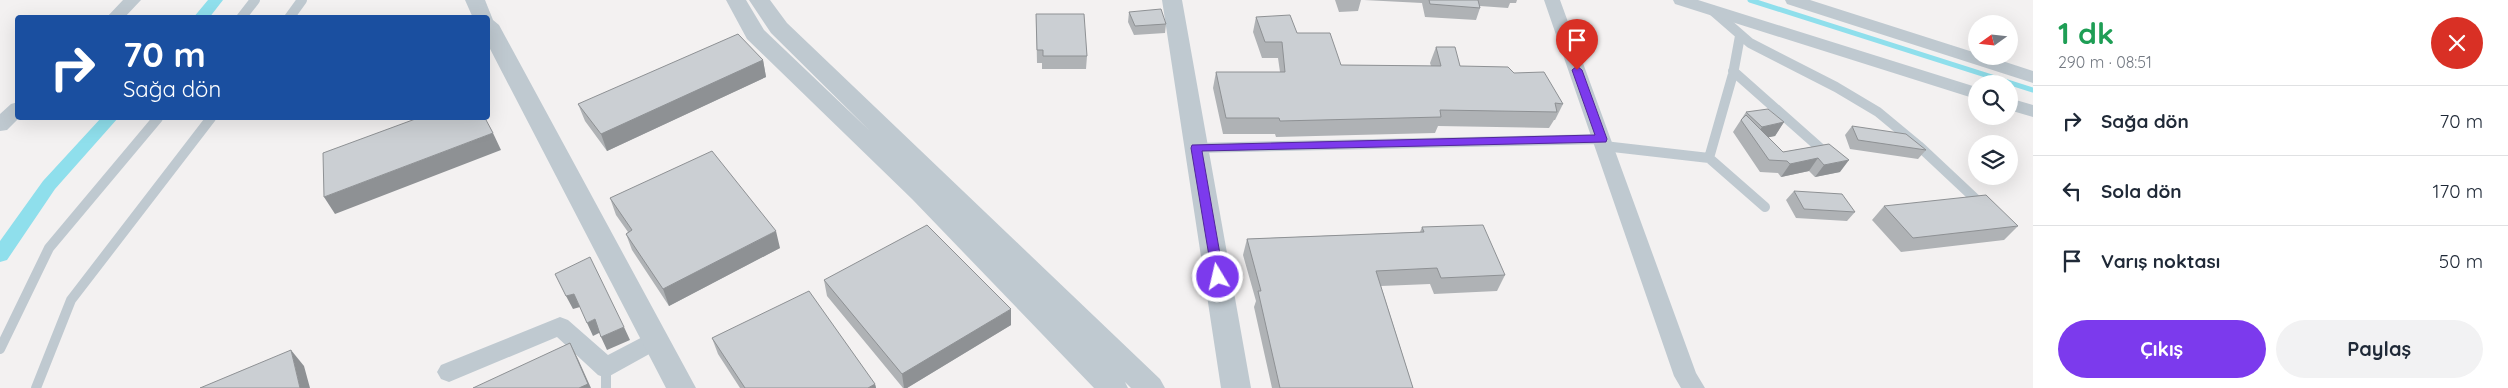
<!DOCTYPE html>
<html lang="tr">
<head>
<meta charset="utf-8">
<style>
	body { margin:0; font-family:Quicksand,sans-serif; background:#f2f2f3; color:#1f2937; height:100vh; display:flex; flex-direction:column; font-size:19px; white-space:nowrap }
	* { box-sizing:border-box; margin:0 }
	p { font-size:16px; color:#747a83 }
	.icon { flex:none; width:28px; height:28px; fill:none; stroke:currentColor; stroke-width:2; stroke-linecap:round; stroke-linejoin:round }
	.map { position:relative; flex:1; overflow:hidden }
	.panel { display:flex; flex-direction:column; background:#fff; width:475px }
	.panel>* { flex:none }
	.hud { position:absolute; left:15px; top:15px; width:475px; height:105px; border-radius:5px; box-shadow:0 5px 20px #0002; background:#1a4fa0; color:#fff; overflow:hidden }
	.needle { width:32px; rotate:255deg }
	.buttons { position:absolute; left:1968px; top:15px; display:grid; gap:10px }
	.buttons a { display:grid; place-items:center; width:50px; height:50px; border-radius:50%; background:#fff; box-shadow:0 5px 20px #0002; font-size:25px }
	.pin { position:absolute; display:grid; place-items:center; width:42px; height:42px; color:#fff; margin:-51px -21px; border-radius:50% 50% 50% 0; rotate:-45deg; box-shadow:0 0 5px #0007 }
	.pin .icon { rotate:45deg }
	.me { position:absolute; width:55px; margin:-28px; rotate:351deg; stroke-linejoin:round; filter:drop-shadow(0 0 4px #0008) }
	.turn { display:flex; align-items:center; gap:18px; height:105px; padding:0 25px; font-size:22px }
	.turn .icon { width:65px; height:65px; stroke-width:2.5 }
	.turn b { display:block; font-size:35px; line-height:42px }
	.round { display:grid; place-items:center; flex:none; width:52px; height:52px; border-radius:26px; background:#f2f2f3 }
	.headline { display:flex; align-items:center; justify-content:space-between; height:85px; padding:0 25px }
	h1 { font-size:30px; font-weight:800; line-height:38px; color:#1e9e55 }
	.cta { display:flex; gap:10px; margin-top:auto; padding:10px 25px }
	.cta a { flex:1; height:58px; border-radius:30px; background:#7c3aed; color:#fff; font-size:20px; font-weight:800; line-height:58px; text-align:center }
	.cta a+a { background:#f2f2f3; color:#1f2937 }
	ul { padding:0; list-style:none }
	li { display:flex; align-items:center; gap:15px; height:70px; padding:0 25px; border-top:1px solid #e0e1e3 }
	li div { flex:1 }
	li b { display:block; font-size:19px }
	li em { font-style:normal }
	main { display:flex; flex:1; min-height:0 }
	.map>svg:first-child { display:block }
</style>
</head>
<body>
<main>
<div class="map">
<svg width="2033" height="388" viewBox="0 0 2033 388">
	<rect width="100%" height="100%" fill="#f3f1f1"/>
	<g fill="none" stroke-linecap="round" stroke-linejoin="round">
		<!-- stream -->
		<path stroke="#8fdfec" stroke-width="5" d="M1750,0l283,90"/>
		<!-- canal -->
		<path fill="#8fdfec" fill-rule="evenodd" d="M208,0h15l-14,18h-16z
			M101,118h17l-63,71 -48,71 -7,2v-21l43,-60z"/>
		<!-- service -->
		<path stroke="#bfc9d0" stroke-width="10" d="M1712,10l38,33 86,44 42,25 41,34 64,60
			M241,18l14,-18
			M289,18l13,-18
			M1740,36l-7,38 -24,84 56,49
			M1733,71l95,84
			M1604,146l105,12
			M1196,148l406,-9
			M0,349l49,-101 109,-130
			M606,368v20
			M36,388l35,-88 140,-182"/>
		<!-- minor -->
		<path fill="#bfc9d0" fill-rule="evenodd" d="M123,0h18l-17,18h-18z
			M1544,0h16l136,373 9,15h-24l-7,-12z
			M1673,0h25l278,87v12l-301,-95z
			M1785,0h25l166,53v3h11l46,15v12l-246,-79z
			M2009,98l24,7v12l-24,-7z
			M18,102v16h1l-12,12 -7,1v-17l11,-10z
			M560,317l8,3 40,35 46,-24 8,2 3,7 -3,7 -56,31 -8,-3 -41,-38 -108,45 -8,-3 -4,-7 4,-7z"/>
		<!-- tertiary -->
		<path fill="#bfc9d0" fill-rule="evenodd" d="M465,0h20l8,20 6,5 197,363h-30l-178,-343v-27h-15z
			M726,0h20l18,30 106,101 -99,-98 -22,-33h21l17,23 373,356 5,9h-34l-6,-6 3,6h-34l-182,-189 -165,-160z
			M1162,0h20l69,388h-30z"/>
	</g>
	<!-- wall -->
	<path fill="#afb2b5" d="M1335,0h26l-3,11 -19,1z
		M1364,0h153l-1,3h-6l-2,5 -28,-2v2l-4,12 -51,-3 -3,-14z
		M1129,12l37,12 -1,9 -31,2 -6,-13z
		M1036,14l51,42 -1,13h-44v-6h-5z
		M1256,17l41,16 44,32 90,1 -1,-3 6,-16 24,19 54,7 49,31 -8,16h-1l-5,8 -111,-2 -3,7 -159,4 -1,-3h-52l-10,-46 3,-16h64l-2,-14h-16l-9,-26z
		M763,60l3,17 -159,74 -22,-30 -7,-17z
		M1746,112l38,10 -9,14 -7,1 15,15 46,-8 11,28 -25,5 -6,-6 -28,6 -3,-4 -18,-1 -27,-40z
		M1852,126l74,24 -8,9 -68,-10 -5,-14z
		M1794,191l61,21 -8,9 -51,-3 -10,-18z
		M610,198l170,50 -111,58 -37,-56 -6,-16 2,-2 -12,-17z
		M1884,206l134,20 -14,14 -103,12 -29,-32z
		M1422,227l83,48 -8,16 -63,3 -4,-10 -49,2 32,102h-141l-18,-81 2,-6 -13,-46 4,-16 173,-7z
		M824,280l187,45 -104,63h-4l-76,-92z
		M712,338l163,46 1,4h-136l-22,-34z"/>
	<!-- shaded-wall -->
	<path fill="#8e9194" d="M763,60l3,17 -159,74 -6,-17z
		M1784,122l-9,14 -20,4 -1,-2 8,-11z
		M493,133l8,17 -166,64 -11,-17z
		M1818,158l-9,13 -28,6 9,-13z
		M1849,160l-9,12 -25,5 9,-12z
		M776,231l4,17 -111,58 -6,-17z
		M574,294l6,13 -7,2 -7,-13z
		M1011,309v16l-104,63h-3l-2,-14z
		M595,319l6,13 -8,4 -6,-13z
		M624,327l6,13 -23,10 -6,-13z
		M570,343l8,16 13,29h-12z
		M291,350l13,16 6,22h-10z
		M875,384l1,4h-8z"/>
	<!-- building -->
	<path fill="#cbcfd3" stroke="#8e9194" d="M1429,0h49l2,8 -50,-4z
		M1161,9l5,15 -31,2 -6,-14z
		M1036,14h48l3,42h-44v-6h-6z
		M1290,15l7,18h33l11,32 100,1 -5,-19h19l5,19 48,1 6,6 30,-1 19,32 -8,-1 2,9 -117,-2 1,7 -161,4 -1,-3h-53l-10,-46h69l-3,-30h-17l-9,-25z
		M738,34l25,26 -162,74 -23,-30z
		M1768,109l16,13 -22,5 -16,-15z
		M1746,115l37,37 46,-8 20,16 -25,5 -6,-7 -28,6 -3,-3 -18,-1 -28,-40z
		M418,118h67l8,15 -169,64 -1,-44z
		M1852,126l54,8 20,16 -68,-10z
		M712,151l64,80 -113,58 -37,-55 6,-4 -22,-32z
		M1794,191l48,3 13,18 -51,-3z
		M1986,195l32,31 -105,12 -29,-32z
		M927,225l84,84 -109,65 -78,-94z
		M1483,225l22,50 -64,3 -4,-10 -61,3 37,117h-133l-22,-97h3l-14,-52 177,-7 -2,-5z
		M590,257l34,70 -23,10 -6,-18 -8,4 -13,-29 -8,2 -11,-22z
		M809,291l66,93 -7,4h-123l-33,-50z
		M570,343l18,41 -9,4h-106z
		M291,350l9,38h-100z"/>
	<!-- route -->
	<path fill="#7c3aed" stroke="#51269a" d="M1577,66l5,4 25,69 -1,3 -404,9 22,126 -2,3h-9l-22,-132 1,-3 403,-10 -23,-65z"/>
</svg>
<div class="buttons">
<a><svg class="needle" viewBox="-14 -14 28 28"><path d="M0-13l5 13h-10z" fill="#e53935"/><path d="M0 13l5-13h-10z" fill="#747a83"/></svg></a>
<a><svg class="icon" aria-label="search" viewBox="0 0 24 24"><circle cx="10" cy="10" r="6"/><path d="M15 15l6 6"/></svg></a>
<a><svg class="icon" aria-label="layers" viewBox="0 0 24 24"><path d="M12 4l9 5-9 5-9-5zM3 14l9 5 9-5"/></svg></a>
</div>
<div class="pin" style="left:1577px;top:70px;background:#d93025"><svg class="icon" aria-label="arrive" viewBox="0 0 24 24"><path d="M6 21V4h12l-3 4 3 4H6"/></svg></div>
<svg class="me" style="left:1218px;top:277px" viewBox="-20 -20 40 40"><circle r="17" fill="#7c3aed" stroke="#fff" stroke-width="3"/><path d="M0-11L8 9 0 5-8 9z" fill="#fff"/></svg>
<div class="hud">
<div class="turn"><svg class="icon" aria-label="right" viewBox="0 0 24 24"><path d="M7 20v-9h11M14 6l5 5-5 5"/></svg><div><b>70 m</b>Sağa dön</div></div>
</div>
</div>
<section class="panel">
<div class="headline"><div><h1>1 dk</h1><p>290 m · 08:51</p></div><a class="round" style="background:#d93025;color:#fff"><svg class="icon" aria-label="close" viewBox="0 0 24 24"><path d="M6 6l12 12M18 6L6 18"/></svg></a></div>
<ul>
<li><svg class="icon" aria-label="right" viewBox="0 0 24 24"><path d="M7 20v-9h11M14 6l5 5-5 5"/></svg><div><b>Sağa dön</b></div><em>70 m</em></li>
<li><svg class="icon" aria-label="left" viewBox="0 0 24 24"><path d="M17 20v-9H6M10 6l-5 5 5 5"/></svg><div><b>Sola dön</b></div><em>170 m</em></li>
<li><svg class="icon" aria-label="arrive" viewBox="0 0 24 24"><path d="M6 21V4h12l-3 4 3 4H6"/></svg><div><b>Varış noktası</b></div><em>50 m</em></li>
</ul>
<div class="cta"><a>Çıkış</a><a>Paylaş</a></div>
</section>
</main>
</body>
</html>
